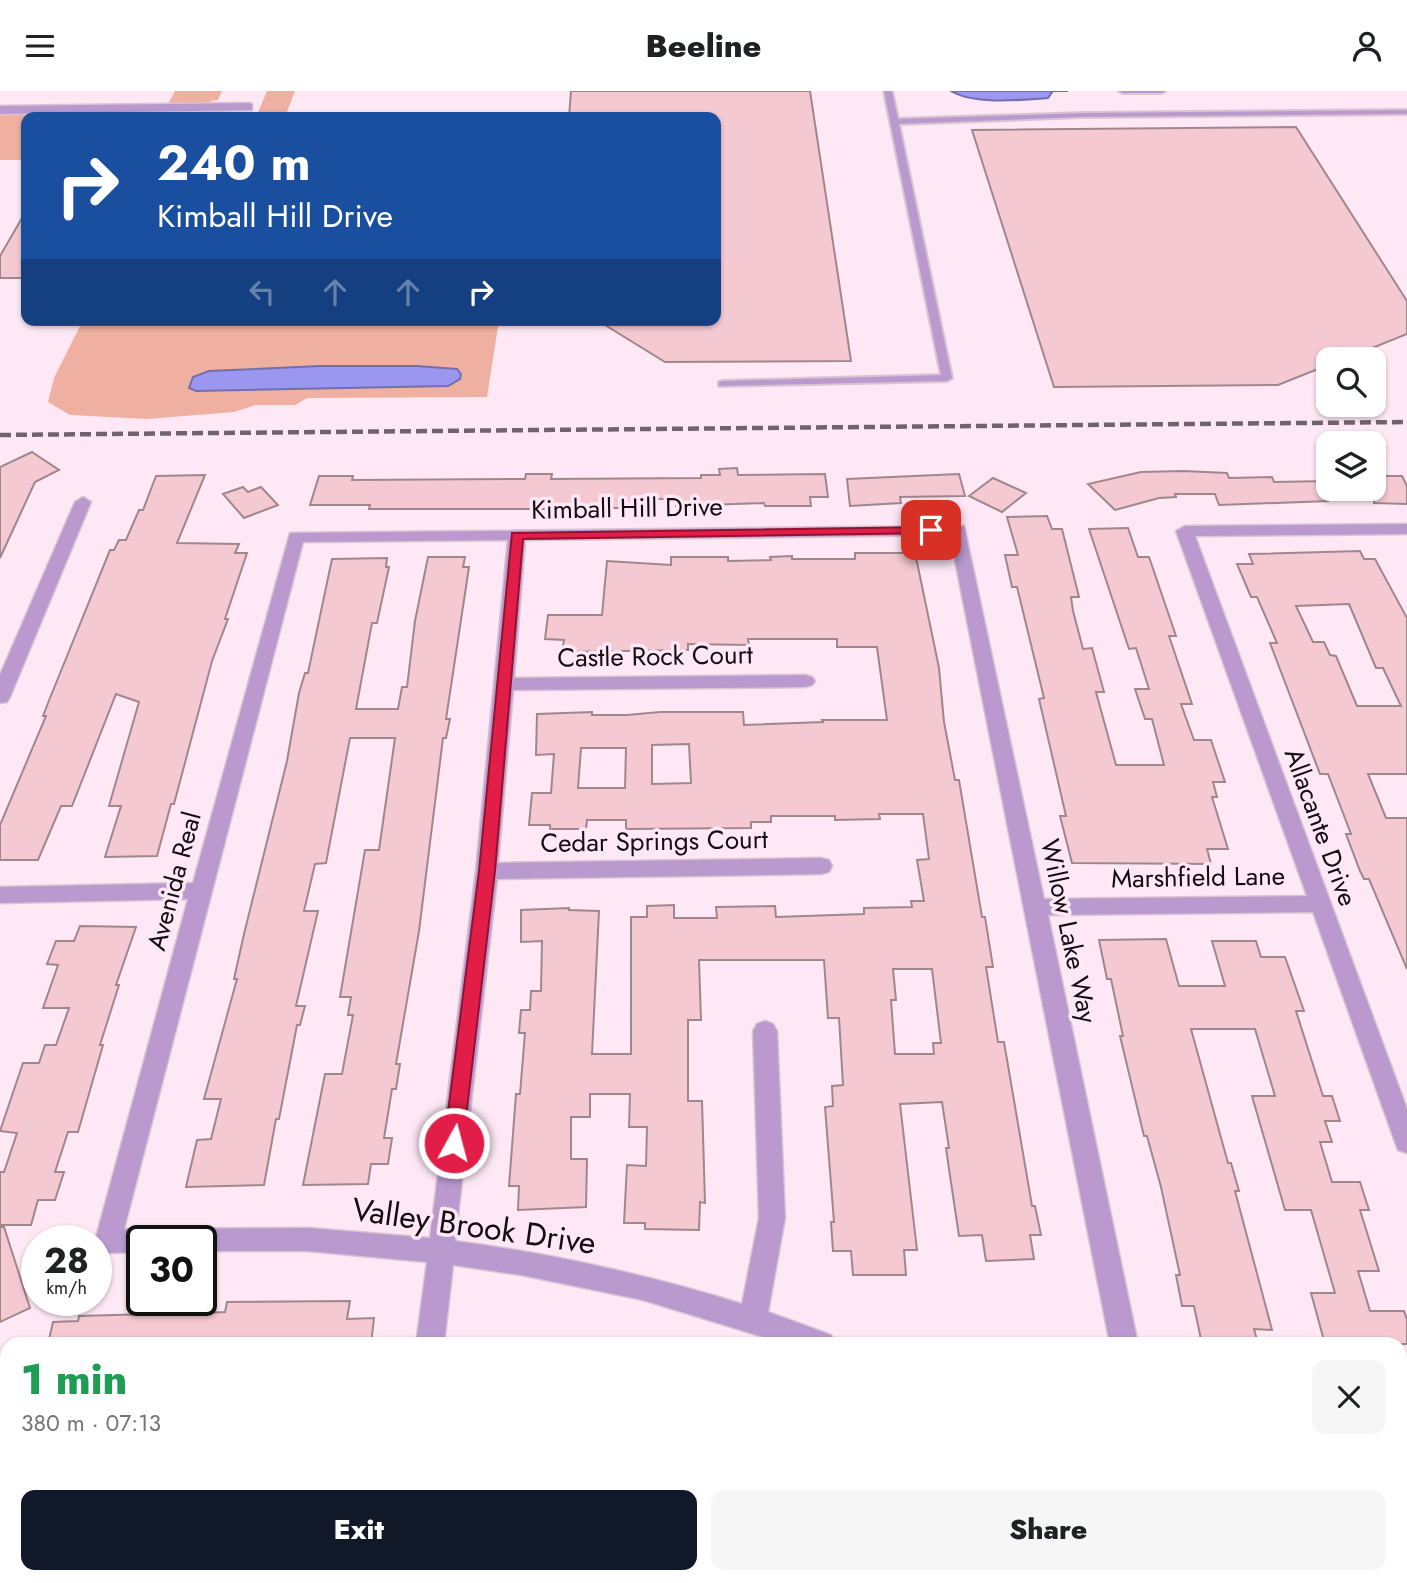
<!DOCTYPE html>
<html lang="en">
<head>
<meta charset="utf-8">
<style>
	body { margin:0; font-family:Jost,sans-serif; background:#f6f6f6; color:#202124; height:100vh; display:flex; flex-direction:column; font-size:26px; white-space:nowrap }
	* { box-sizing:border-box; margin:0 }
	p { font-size:23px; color:#757577 }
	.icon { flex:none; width:38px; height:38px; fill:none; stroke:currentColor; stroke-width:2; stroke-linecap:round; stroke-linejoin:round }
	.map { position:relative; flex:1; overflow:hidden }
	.side { position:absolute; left:0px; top:1246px; width:1407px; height:247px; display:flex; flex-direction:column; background:#fff; border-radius:21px 21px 0 0; box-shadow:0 2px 5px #0004 }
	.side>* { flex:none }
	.banner { position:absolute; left:21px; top:21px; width:700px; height:214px; border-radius:14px; box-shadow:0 2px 5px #0004; background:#1a4fa0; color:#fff; overflow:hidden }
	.controls { position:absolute; left:1316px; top:256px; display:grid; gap:14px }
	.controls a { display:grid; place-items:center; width:70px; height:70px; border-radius:14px; background:#fff; box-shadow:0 2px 5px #0004; font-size:35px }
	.speed { position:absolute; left:21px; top:1134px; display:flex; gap:14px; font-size:35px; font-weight:700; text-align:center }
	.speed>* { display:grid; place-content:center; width:91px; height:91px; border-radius:50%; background:#fff; box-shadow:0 2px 5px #0004; line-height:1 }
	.speed small { font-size:18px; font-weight:400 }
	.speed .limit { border:4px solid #111; border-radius:10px; background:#fff; color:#111 }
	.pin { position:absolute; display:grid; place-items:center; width:60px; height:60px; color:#fff; margin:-30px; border-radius:14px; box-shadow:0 4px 10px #0006 }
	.me { position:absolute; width:77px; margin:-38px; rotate:7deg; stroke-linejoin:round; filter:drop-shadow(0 0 5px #0008) }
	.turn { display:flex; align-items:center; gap:24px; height:147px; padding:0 21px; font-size:32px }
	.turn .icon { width:91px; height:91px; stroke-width:2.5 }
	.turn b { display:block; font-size:49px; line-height:60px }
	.lanes { display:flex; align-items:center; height:66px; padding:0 21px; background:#0003; justify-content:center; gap:35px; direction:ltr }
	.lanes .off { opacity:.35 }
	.round { display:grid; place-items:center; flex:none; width:74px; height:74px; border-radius:14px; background:#f6f6f6 }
	.head { display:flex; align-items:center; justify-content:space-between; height:119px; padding:0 21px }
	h1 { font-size:42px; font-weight:800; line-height:52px; color:#1e9e55 }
	.cta { display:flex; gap:14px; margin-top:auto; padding:14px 21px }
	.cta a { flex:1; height:80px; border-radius:14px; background:#111827; color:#fff; font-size:28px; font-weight:800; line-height:80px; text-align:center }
	.cta a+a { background:#f6f6f6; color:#202124 }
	header { display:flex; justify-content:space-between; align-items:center; height:91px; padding:0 21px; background:#fff; font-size:32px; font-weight:800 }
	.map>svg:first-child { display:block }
</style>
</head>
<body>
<header><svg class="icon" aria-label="menu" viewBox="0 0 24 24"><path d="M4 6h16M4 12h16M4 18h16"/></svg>Beeline<svg class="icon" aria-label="person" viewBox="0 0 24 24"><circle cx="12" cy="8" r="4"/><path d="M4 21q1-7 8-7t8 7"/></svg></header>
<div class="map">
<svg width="1407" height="1492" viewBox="0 0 1407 1492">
	<rect width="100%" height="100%" fill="#fee8f6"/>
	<!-- green -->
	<path fill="#efb0a1" d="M175,0h47l-4,9 -9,1 9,2 -50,1z
		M267,0h28l-10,26h-29z
		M212,21l-3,5h-117l3,-4z
		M82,22l-3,4h-53v43h-26v-46z
		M83,229h416l-12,77 -180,1 -12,7h-39l-22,7 -87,7 -77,-4 -22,-13 6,-24z"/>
	<!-- water -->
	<path fill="#9b97f0" stroke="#736ead" stroke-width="2" d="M951,0h117h-15l-5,7c-26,2 -75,7 -97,-7z
		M417,275l40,3 4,5 -1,5 -12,7 -252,5 -7,-3 4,-11 16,-6 111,-5z"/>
	<!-- building -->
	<path fill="#f5c9d1" stroke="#a0878b" stroke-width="2" fill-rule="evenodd" d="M571,0h239l41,270 -186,1 -68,-42h119v-203h-147z
		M1296,36l111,174v33l-62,25h-17v6l-50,20 -224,2 -82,-257z
		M26,120v67h-26v-22z
		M32,361l27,18 -24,12 -35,76v-91z
		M737,377l1,7 87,-1 3,23h-18l1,9h-46l-1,-3 -88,3v-7h-43v9h-20v-2h-54v3h-190l1,-4h-60l9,-29h34l-1,4 173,-1 1,-5h26l-1,5 150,-1v-3h19l-1,-6z
		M1183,380l44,2 2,5 43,-1 2,5 54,-1v20l-109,4 -4,-11h-40l1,3 -17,1 -44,12 -27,-26 53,-12z
		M959,383l6,22 -65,1 1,6 -51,3 -3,-27z
		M205,384l-28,68 62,1 -4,9h12l-22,66h3l-16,42 -38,143h-3l-14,52 -52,1 16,-51h-12l30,-104 -23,-8 -44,112h-11l-23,54h-38v-35l46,-109h-3l7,-18 60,-148h4l5,-10h7l13,-30h4l13,-34z
		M1374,385h28l5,10v18l-33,-1z
		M993,387l33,15 -24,19 -33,-16z
		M243,396l5,5 13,-5 17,18 -34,13 -21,-24z
		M1047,425l5,13h10l17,68h-8l2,14 10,38 9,-1 12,44h-8l20,73h48l-12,-46h-7l-10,-30h14l-13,-41 -7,1 -40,-120 39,-1 10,29h11l27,79h-7l23,68h-11l13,36h17l14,42h-12l4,15h-5l16,52h-21l4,15 -139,-1 -12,-47h6l-27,-117 5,-1 -27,-111h-5l-7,-32h13l-11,-38z
		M1360,460l4,8h11l32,59v156h-39l18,44h21v151l-38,-90h-5l-4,-8 -14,-37h5l-23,-60h-8l-50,-131h7l-20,-46h-6l-14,-33h16l-4,-10zM1349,513l27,64h7l18,38h-44l-21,-50 -6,-1 -6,-13h-11l-17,-36z
		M855,462h59l3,9 22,106 5,54 11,58h4l23,137h3l8,50h-7l12,75h6l28,164h3l6,29h-11l4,24 -48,2 -4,-26 -23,1 -10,-67 -3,-21h3l-7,-46 -42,2 17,146h-13l2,25h-53l-2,-24h-18l-2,-29h3l-9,-115 8,-1 -1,-20 11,-1 -4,-67h-11l-4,-58h-125l2,60h-13v81h14l3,102 -5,-1 -1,28 -54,-1v-6h-21l3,-58 19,1 1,-39h-18l1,-33h-40v23h-19v42h16l-1,48 -68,3 1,-24h-10l7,-92h4l5,-61h-6l2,-23h9l1,-19h10l1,-50 -21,1v-32l48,-2v2l30,1 -7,143h39v-137h16v-11l27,-1v13h43l-1,-11 59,-1 1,11 88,-3v-6l48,-1 -1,-6h13l-7,-41 12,-1 -6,-45h-44l1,5 -45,1v-4h-64v6h-20v6l-125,1v-9h-39l-1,9h-36v-4h-21l3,-32h19l3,-39 -18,1 1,-41 55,-2v3h35l33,-3h83l1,13 79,-3 -1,-2h65l-10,-73h-40v-8h-89l1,6 -61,-1v6l-126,2 2,-12 -19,-1 3,-24h54l5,-54 64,4v-8h57v4l43,-1 -1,-3 22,-1v3h63zM689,653l2,39 -39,1v-39zM581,657h45l-1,40h-47zM893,878h39l9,74h-8l1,11h-39l-4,-54h5z
		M428,466h37l-2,10h6l-23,152h4l-4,19h-3l-24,193 -23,133h4l-4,25h-4l-8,49h8l-4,26h-17l-3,20 -65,1 22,-111h17l11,-59h-5l3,-18h-11l25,-147h14l16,-112h-45l-24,125 -11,1 -11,47h14l-22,95h9l-5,19h-3l-18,94h-3l-12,66 -78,2 11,-47 14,-1 10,-40h-17l33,-120h-3l10,-45 43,-173 12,-68 6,-20h3l24,-114 55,-1 -1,9h3l-12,56h-5l-16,86h42l4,-22h5l8,-66z
		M80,835l56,1 -20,58h3l-19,60h3l-25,87h-10l-13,40h9l-9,28h-17l-7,25h-31v-53h4l13,-39 -17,-2 23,-68h16l6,-18h11l13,-37h-26l15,-43 -11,-1 9,-23h18z
		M1166,848l13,47h46l-13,-45h44l5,16h24l19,54h-8l27,85h9l8,25h-15l7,21h-12l12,40h28l9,28h-9l19,61h-21l12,40h34l3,9v24h-82l-14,-51h24l-24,-83h-26l-33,-114h23l-20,-67h-64l37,134h3l8,28h-4l37,139 -18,-1 4,15h-56l-8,-38h-12l-6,-31h4l-19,-88 -14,-51h-3l-24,-100h3l-12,-57h-4l-8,-39z
		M0,1136h4l26,81 -30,14z
		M152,1209h33l-3,14 43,-2 2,-10 123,-1 -3,18 27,-1 -3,26h-323l5,-22 25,-1 1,-5 70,-2z"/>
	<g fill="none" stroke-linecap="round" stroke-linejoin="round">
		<defs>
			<path id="lane" d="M884,0h8l6,28 185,-6 324,-3v4l-324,3 -184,7 53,254 -5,3 -228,5v-4l4,-1 218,-6z
				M1119,0h46l-4,2h-38z"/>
			<path id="street" d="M248,12l4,1v6l-252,4v-8z
				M83,406l8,5 -81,195 -3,5 -7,1v-28l75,-173z
				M1407,433v10l-212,2 212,573v44l-9,-3 -3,-8 -82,-230 -265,3 90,429h-28l-160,-809 -425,5 -11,138 291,-3 7,2 3,4 -3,4 -7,2 -292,3 -15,173 323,-5 8,2 3,6 -3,6 -8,2 -324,5 -42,362c98,13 194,34 287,63l17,-86 -6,-187 4,-7 8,-3 8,3 4,7 8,187 -17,94 63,23 4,9h-49l-143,-44 -122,-25 -68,-10 -9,79h-28l11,-82 -119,-11h-107v-10h-59v11l-34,1 -9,-4 -4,-8 93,-342 -188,4v-16l193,-4 97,-350 674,-7 80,373 263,-3 -131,-365 9,-5zM508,449l-32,331 -46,367 -122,-10 -184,1 179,-687z
				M1400,1381h7v28h-7z
				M389,1486h30l-1,6h-30z
				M1369,1486h30l2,6h-30z"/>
		</defs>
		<!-- lane casing -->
		<use href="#lane" stroke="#d9c5d2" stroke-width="4"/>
		<!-- street casing -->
		<use href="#street" stroke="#d9c5d2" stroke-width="3"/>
		<!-- lane -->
		<use href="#lane" fill="#ba99cf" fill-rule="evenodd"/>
		<!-- street -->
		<use href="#street" fill="#ba99cf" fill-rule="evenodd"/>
		<!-- rail -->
		<path stroke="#70636c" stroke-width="4.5" stroke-dasharray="11 5" stroke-linecap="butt" d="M0,344l1407,-13"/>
	</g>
	<!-- route -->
	<path fill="#e11d48" stroke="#92132f" stroke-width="2" d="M931,436l4,1v5l-412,6 -28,332 -32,272 -3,5 -6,3 -7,-3 -3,-5 35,-272 33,-338z"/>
	<g text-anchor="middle" stroke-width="7" stroke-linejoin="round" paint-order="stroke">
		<!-- street labels -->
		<g font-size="26" fill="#150d12" stroke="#fee8f6">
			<text transform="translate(627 417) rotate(-1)" y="9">Kimball Hill Drive</text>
			<text transform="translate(655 565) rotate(-1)" y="9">Castle Rock Court</text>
			<text transform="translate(1321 736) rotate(70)" y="9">Allacante Drive</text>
			<text transform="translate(654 750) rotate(-1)" y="9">Cedar Springs Court</text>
			<text transform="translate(1198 786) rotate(-1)" y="9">Marshfield Lane</text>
			<text transform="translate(174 790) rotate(-75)" y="9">Avenida Real</text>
			<text transform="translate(1069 840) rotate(78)" y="9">Willow Lake Way</text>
		</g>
		<!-- near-street labels -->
		<g font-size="32" fill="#150d12" stroke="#fee8f6">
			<text transform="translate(474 1135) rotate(8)" y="11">Valley Brook Drive</text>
		</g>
	</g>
</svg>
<div class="controls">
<a><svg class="icon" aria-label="search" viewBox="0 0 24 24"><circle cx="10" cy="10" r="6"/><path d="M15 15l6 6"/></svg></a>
<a><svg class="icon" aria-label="layers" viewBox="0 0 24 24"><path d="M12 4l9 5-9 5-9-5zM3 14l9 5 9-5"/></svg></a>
</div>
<div class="speed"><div>28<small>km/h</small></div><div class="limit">30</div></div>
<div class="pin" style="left:931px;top:439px;background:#d93025"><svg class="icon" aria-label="arrive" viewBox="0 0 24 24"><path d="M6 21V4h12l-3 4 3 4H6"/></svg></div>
<svg class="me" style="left:454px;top:1052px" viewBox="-20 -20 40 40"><circle r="17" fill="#e11d48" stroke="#fff" stroke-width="3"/><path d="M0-11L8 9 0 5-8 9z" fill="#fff"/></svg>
<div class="banner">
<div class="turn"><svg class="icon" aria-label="right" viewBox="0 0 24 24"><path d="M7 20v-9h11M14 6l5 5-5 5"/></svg><div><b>240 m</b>Kimball Hill Drive</div></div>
<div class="lanes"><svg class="icon off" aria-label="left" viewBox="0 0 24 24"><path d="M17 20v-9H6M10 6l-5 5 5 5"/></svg><svg class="icon off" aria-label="ahead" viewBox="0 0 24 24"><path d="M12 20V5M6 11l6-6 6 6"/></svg><svg class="icon off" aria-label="ahead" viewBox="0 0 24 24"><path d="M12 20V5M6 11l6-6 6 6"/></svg><svg class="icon" aria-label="right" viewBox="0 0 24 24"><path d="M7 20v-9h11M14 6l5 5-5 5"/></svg></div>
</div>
<section class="side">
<div class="head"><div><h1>1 min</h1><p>380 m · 07:13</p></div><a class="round"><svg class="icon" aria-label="close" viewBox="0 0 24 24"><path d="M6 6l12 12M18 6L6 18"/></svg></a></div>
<div class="cta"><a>Exit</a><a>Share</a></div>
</section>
</div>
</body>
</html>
